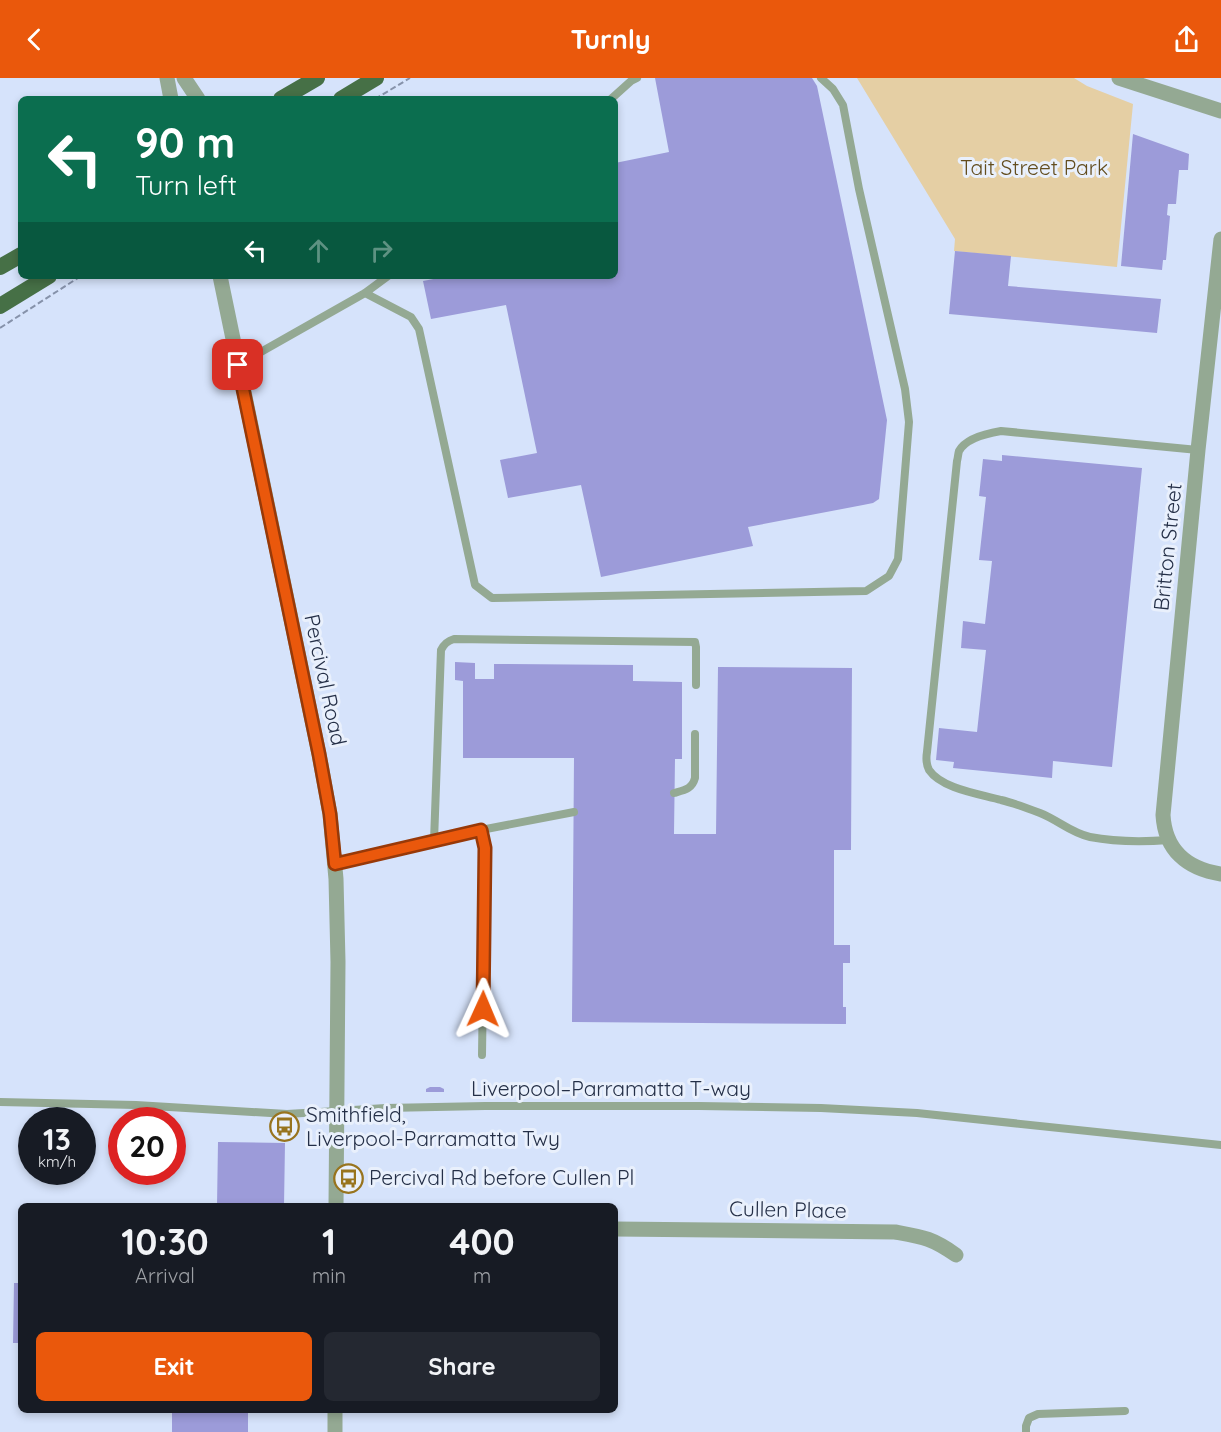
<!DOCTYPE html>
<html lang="en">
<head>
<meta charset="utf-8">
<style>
	body { margin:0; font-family:Quicksand,sans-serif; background:#242831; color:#f1f3f6; height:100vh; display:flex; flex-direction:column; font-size:22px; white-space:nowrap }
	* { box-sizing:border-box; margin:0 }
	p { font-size:20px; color:#9ea1a6 }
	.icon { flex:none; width:33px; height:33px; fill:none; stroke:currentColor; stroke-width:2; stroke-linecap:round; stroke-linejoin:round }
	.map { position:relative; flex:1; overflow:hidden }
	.sheet { position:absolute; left:18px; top:1125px; width:600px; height:210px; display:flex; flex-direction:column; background:#171b24; border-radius:9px; box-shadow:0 3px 9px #0003 }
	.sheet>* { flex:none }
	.hud { position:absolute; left:18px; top:18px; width:600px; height:183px; border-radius:9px; box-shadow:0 3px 9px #0003; background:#0b6e4f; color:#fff; overflow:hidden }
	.speed { position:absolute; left:18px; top:1029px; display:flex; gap:12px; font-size:30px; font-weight:700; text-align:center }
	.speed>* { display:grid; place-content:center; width:78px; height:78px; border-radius:50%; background:#171b24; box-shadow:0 3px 9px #0003; line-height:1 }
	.speed small { font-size:15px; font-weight:400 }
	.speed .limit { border:9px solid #d22; background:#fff; color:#111 }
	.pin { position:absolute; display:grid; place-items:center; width:51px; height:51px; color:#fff; margin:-26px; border-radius:12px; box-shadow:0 3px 9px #0006 }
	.me { position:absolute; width:66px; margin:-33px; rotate:1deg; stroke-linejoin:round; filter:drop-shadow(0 0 4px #0008) }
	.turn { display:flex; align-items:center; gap:21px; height:126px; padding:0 18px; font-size:27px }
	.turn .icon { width:78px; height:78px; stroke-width:2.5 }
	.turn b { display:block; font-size:42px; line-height:51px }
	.lanes { display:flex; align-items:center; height:57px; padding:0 18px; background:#0003; justify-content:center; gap:30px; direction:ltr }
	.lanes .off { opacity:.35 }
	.eta { display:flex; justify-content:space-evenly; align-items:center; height:102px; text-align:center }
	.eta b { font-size:36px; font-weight:800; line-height:42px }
	.button { display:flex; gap:12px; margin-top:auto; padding:12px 18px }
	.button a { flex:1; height:69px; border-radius:9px; background:#ea580c; color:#fff; font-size:24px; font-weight:800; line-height:69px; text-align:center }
	.button a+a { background:#242831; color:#f1f3f6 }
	header { display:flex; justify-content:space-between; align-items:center; height:78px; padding:0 18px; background:#ea580c; color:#fff; font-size:27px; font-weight:800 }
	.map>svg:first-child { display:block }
</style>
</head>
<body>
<header><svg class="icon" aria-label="back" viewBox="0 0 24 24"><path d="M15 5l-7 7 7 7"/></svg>Turnly<svg class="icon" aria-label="share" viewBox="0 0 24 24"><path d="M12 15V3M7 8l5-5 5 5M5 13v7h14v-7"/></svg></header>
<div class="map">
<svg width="1221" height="1354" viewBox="0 0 1221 1354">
	<rect width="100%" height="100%" fill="#d6e3fb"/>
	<!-- green -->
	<path fill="#e5cfa4" d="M857,0h217l13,8 46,18 -16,163 -163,-16 1,-12z"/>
	<!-- building -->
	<path fill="#9c9bd9" d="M655,0h157l5,8 70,334 -8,79 -6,4 -10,2 -115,22 5,19 -152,31 -20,-92 -73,13 -8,-38 37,-7 -31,-148 -75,14 -8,-38 26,-5h166v-113l54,-11z
		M1133,56l56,20 -1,16h-9l-3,34h-8l-1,11 3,1 -4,44h-3l-1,10 -41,-4z
		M955,173l56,5 -3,30 153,13 -4,34 -208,-19z
		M1002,377l140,13 -30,299 -59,-6 -1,17 -99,-10 1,-6 -18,-2 3,-32 38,4 9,-82 -25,-2 2,-27 22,3 7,-63 -13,-1 7,-63 -7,-1 4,-37 19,2z
		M455,584l20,1v16h19v-15l139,1v16l49,1v77h-7l-1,75h42l2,-167 134,1 -1,182h-17v95h16v18h-7v44h3v17l-274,-2 2,-264h-111v-77l-8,-1z
		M430,1009h10l4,2v3h-18v-3z
		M272,1050l16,1 1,3 -4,2h-10l-5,-2z
		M218,1064l67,1 -1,63h-67z
		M14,1205h7v60h-8z
		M172,1332h76v22h-76z"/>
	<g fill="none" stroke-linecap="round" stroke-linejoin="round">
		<!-- path -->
		<path stroke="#8692aa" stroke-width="2" stroke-dasharray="6 3" stroke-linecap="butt" d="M375,21l35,-21
			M0,250l81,-52"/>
		<!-- service -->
		<path stroke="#94a993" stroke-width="8" d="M611,21l20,-18 6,-3
			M365,215l46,24 8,12 56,256 17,13 374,-7 23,-15 9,-17 11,-137 -4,-33 -46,-200 -16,-84 -10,-16 -12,-11
			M238,287l127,-72 23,-17
			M674,715c11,-3 18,-4 21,-15v-44
			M481,752l4,18 -3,207
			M1169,762c-27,2 -53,2 -79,-3 -19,-4 -32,-17 -50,-24 -13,-5 -26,-10 -39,-13 -21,-6 -59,-11 -72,-30 -3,-6 -3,-12 -2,-18l30,-291c1,-3 1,-7 2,-10 7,-13 30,-18 42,-20l197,19
			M434,763l7,-191c3,-6 6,-9 13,-11l241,3 1,5v38
			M335,786l146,-34 93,-18
			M0,1024l136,3 151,9 99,-6 99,-2h214l122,2 96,5 304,32
			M1026,1354v-6l3,-8 9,-4 87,-3"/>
		<!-- minor -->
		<path stroke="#94a993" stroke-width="15" d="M167,0l4,21
			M184,0l14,21
			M1119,0l102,33
			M1221,161l-23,211 -35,365c2,35 24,54 58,59
			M220,198l99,478 11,60 6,65 2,83 -2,244
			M615,1151l280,3c28,5 37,6 61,23
			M335,1332v22"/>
		<!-- trunk -->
		<path stroke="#467046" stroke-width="16" d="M281,21l36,-21
			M341,21l35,-21
			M0,189l21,-12
			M0,228l49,-30"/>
	</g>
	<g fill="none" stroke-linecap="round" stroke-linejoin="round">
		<defs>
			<path id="route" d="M238,287l81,389 11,60 5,50 146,-34 4,18 -2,161"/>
		</defs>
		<!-- route casing -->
		<use href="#route" stroke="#983908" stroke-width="15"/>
		<!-- route -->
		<use href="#route" stroke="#ea580c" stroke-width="10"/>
	</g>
	<!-- icons -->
	<defs>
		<symbol id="bus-ring" viewBox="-11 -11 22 22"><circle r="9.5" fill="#e9f0fc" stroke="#98741e" stroke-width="1.5"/><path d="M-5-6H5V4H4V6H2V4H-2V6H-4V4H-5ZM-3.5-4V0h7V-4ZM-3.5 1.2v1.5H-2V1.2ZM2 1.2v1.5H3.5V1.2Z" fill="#98741e"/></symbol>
	</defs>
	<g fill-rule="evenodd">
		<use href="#bus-ring" x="268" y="1032" width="33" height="33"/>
		<use href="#bus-ring" x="332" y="1084" width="33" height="33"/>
	</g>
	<g text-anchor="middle" stroke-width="6" stroke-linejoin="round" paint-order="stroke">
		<!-- park labels -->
		<g font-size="21" fill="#634d1e" stroke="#e9f0fc">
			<text x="1034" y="97">Tait Street Park</text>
		</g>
		<!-- street labels -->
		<g font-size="21" fill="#242f47" stroke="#e9f0fc">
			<text transform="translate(1168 469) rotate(-84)" y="7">Britton Street</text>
			<text transform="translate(325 602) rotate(78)" y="7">Percival Road</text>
			<text x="611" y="1018">Liverpool–Parramatta T-way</text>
			<text transform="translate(788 1132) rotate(1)" y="7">Cullen Place</text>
		</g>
		<!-- poi labels -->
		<g font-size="21" fill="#242f47" stroke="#e9f0fc" text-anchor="start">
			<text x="306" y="1044">Smithfield,<tspan x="306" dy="24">Liverpool-Parramatta Twy</tspan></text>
			<text x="369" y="1107">Percival Rd before Cullen Pl</text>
		</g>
	</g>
</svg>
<div class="speed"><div>13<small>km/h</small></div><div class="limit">20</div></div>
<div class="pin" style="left:238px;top:287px;background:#d93025"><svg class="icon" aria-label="arrive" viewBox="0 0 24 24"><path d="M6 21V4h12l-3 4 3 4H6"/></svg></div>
<svg class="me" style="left:483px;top:931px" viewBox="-20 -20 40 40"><path d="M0-17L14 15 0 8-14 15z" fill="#ea580c" stroke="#fff" stroke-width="4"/></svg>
<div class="hud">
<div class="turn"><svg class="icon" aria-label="left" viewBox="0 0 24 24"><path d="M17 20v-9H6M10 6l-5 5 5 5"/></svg><div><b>90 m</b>Turn left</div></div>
<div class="lanes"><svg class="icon" aria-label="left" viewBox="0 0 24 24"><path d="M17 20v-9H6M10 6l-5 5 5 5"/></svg><svg class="icon off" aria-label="ahead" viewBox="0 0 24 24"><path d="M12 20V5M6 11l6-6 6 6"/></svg><svg class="icon off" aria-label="right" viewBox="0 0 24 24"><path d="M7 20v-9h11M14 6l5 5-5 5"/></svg></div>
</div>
<section class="sheet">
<div class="eta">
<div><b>10:30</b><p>Arrival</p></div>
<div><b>1</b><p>min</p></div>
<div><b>400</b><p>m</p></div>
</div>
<div class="button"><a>Exit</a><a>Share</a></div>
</section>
</div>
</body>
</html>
